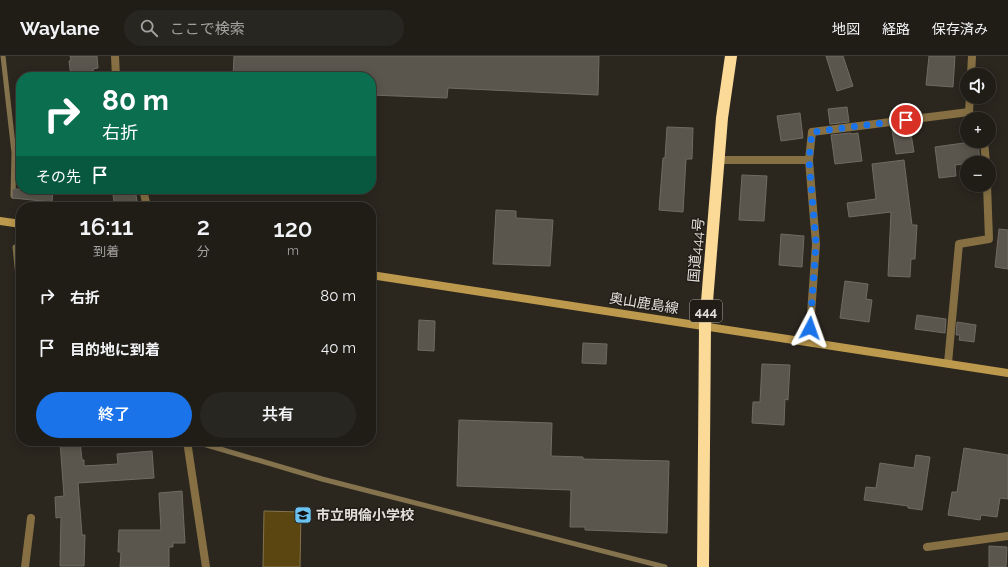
<!DOCTYPE html>
<html lang="ja">
<head>
<meta charset="utf-8">
<style>
	body { margin:0; font-family:Raleway,"Noto Sans JP",sans-serif; background:#282620; color:#f1f3f6; height:100vh; display:flex; flex-direction:column; font-size:15px; white-space:nowrap }
	* { box-sizing:border-box; margin:0 }
	p { font-size:13px; color:#a2a2a1 }
	.icon { flex:none; width:22px; height:22px; fill:none; stroke:currentColor; stroke-width:2; stroke-linecap:round; stroke-linejoin:round }
	.map { position:relative; flex:1; overflow:hidden }
	.sheet { position:absolute; left:16px; top:146px; width:360px; height:244px; display:flex; flex-direction:column; background:#201d17; border-radius:16px; box-shadow:0 2px 10px #0003,0 0 0 1px #3d3b36 }
	.sheet>* { flex:none }
	.banner { position:absolute; left:16px; top:16px; width:360px; height:122px; border-radius:16px; box-shadow:0 2px 10px #0003,0 0 0 1px #3d3b36; background:#0b6e4f; color:#fff; overflow:hidden }
	.controls { position:absolute; left:960px; top:12px; display:grid; gap:8px }
	.controls a { display:grid; place-items:center; width:36px; height:36px; border-radius:50%; background:#201d17; box-shadow:0 2px 10px #0003,0 0 0 1px #3d3b36; font-size:20px }
	.pin { position:absolute; display:grid; place-items:center; width:34px; height:34px; color:#fff; margin:-17px; border:2px solid #fff; border-radius:50%; box-shadow:0 1px 4px #0007 }
	.me { position:absolute; width:44px; margin:-22px; rotate:4deg; stroke-linejoin:round; filter:drop-shadow(0 0 3px #0008) }
	.turn { display:flex; align-items:center; gap:14px; height:84px; padding:0 20px; font-size:18px }
	.turn .icon { width:52px; height:52px; stroke-width:2.5 }
	.turn b { display:block; font-size:28px; line-height:34px }
	.then { display:flex; align-items:center; height:38px; padding:0 20px; background:#0003; gap:8px; font-size:15px }
	.eta { display:flex; justify-content:space-evenly; align-items:center; height:68px; text-align:center }
	.eta b { font-size:24px; font-weight:600; line-height:28px }
	.button { display:flex; gap:8px; margin-top:auto; padding:8px 20px }
	.button a { flex:1; height:46px; border-radius:24px; background:#1a73e8; color:#fff; font-size:16px; font-weight:600; line-height:46px; text-align:center }
	.button a+a { background:#282620; color:#f1f3f6 }
	ul { padding:0; list-style:none }
	li { display:flex; align-items:center; gap:12px; height:52px; padding:0 20px }
	li div { flex:1 }
	li b { display:block; font-size:15px }
	li em { font-style:normal }
	header { display:flex; align-items:center; gap:24px; box-sizing:border-box; height:56px; padding:0 20px; background:#201d17; border-bottom:1px solid #3d3b36 }
	header strong { font-size:19px }
	nav { display:flex; gap:22px; margin-inline-start:auto; font-size:14px }
	.search { width:280px; height:36px; background:#282620; display:flex; align-items:center; gap:10px; box-sizing:border-box; padding:0 14px; border-radius:22px; color:#a2a2a1; font-size:15px }
	.map>svg:first-child { display:block }
</style>
</head>
<body>
<header>
<strong>Waylane</strong>
<div class="search"><svg class="icon" aria-label="search" viewBox="0 0 24 24"><circle cx="10" cy="10" r="6"/><path d="M15 15l6 6"/></svg>ここで検索</div>
<nav><a>地図</a><a>経路</a><a>保存済み</a></nav>
</header>
<div class="map">
<svg width="1008" height="511" viewBox="0 0 1008 511">
	<rect width="100%" height="100%" fill="#2b271f"/>
	<!-- water -->
	<path fill="#5b4510" stroke="#84734d" d="M264,455l37,1 -1,55h-37z"/>
	<g fill="none" stroke-linecap="round" stroke-linejoin="round">
		<!-- stream -->
		<path stroke="#84734d" stroke-width="5" d="M3,0l11,97 -1,43
			M15,191l4,39h2
			M193,385l129,38 343,88"/>
	</g>
	<!-- building -->
	<path fill="#5a564d" stroke="#6f6b62" d="M70,0h27l1,12 -5,1 1,8h-23l-2,-16 2,-1z
		M234,0h365l-1,39 -150,-7 -1,10 -76,-3v-18h-138z
		M826,0h17l10,30 -16,5z
		M929,0h26l-2,31 -27,-2z
		M847,51l2,15 -19,2 -2,-15z
		M800,57l3,25 -22,3 -4,-25z
		M667,71l26,1 -1,31h-6l-3,53 -24,-2 4,-52h2z
		M910,72l4,24 -18,2 -4,-24z
		M851,77v1l7,-1 4,28 -27,3 -4,-29z
		M978,85l2,21 -25,3 1,11 -17,2 -4,-31z
		M904,104l8,65h5l-2,34h-4l-1,18 -22,-1 3,-64 -42,5 -2,-14 29,-4 -4,-35z
		M742,119l25,1 -3,45 -25,-1z
		M13,133h40l-1,13 -40,-4z
		M112,133h23l3,18h-23z
		M496,154l20,1v7l37,2 -3,46 -57,-2z
		M999,173l9,1v39l-13,-2z
		M781,178l23,2 -2,31 -23,-2z
		M845,225l23,3 -2,15 6,1 -3,22 -29,-4z
		M917,259l29,4 -1,14 -30,-4z
		M419,264l16,1 -1,30 -16,-1z
		M957,266l19,3 -2,17 -15,-2 1,-5h-4z
		M583,287l24,1 -1,20 -24,-1z
		M762,308l28,1 -2,35 -3,-1 -1,26 -32,-2 1,-21h7z
		M459,364l93,3 -1,33 32,1v2l86,2 -2,72 -82,-3v-3h-15l1,-37 -114,-4z
		M60,385h20l2,19h2v6l34,-2 -1,-10 35,-3 2,27 -76,5 4,52h3l-1,31h-24l1,-49 -5,1 -1,-21 9,-1z
		M964,392l44,7v44l-8,-1 -3,19 -16,-2 -1,5 -32,-5 4,-23h5z
		M916,399l14,2 -8,53 -14,-2v-2l-44,-6 2,-13 10,1 4,-25 34,5z
		M182,435l3,52h-12v4h-4v20h-49l1,-15h-3l1,-22h42l-2,-37z
		M989,490l18,1 -1,20h-17z"/>
	<g fill="none" stroke-linecap="round" stroke-linejoin="round">
		<!-- street -->
		<path stroke="#867043" stroke-width="8" d="M115,0l1,21
			M971,19l1,-19
			M970,41l-1,15 4,7
			M984,85l2,22
			M719,104h90l7,84 -7,98
			M809,104l3,-28 157,-20
			M143,133l4,18
			M948,307l11,-119 30,-5 -2,-54
			M187,385l19,126
			M927,491l81,-11
			M25,511l6,-49"/>
		<!-- secondary -->
		<path stroke="#bd994d" stroke-width="8" d="M0,165l21,3
			M371,219l637,98"/>
		<!-- highway -->
		<path stroke="#fbd997" stroke-width="12" d="M703,511l2,-241 17,-208 9,-62"/>
	</g>
	<g fill="none" stroke-linecap="round" stroke-linejoin="round">
		<!-- route -->
		<path stroke="#1a73e8" stroke-width="7" stroke-dasharray="0 12.6" d="M810,272l6,-84 -7,-84 3,-28 94,-12"/>
	</g>
	<!-- icons -->
	<defs>
		<symbol id="school-square" viewBox="-11 -11 22 22"><rect x="-9" y="-9" width="18" height="18" rx="4" fill="#6bc3f2" stroke="#211d16"/><path d="M0-5L7-2L0 1L-7-2ZM-4 1L0 2.5L4 1V4Q0 6-4 4Z" fill="#111"/></symbol>
	</defs>
	<g fill-rule="evenodd">
		<use href="#school-square" x="293" y="449" width="20" height="20"/>
	</g>
	<g text-anchor="middle" stroke-width="3" stroke-linejoin="round" paint-order="stroke">
		<!-- shield labels -->
		<rect fill="#211d16" stroke="#a8a59f" stroke-width="1" x="690" y="244" width="32" height="22" rx="3"/>
		<g font-size="13" font-weight="bold" fill="#e2dfda">
			<text x="706" y="260">444</text>
		</g>
		<!-- street labels -->
		<g font-size="14" fill="#e2dfda" stroke="#211d16">
			<text transform="translate(696 194) rotate(-85)" y="5">国道444号</text>
			<text transform="translate(644 247) rotate(9)" y="5">奥山鹿島線</text>
		</g>
		<!-- poi labels -->
		<g font-size="14" font-weight="bold" fill="#e2dfda" stroke="#211d16" text-anchor="start">
			<text x="316" y="464">市立明倫小学校</text>
		</g>
	</g>
</svg>
<div class="controls">
<a><svg class="icon" aria-label="sound" viewBox="0 0 24 24"><path d="M4 9h4l5-4v14l-5-4H4zM17 9q2 3 0 6"/></svg></a>
<a>+</a>
<a>−</a>
</div>
<div class="pin" style="left:906px;top:64px;background:#d93025"><svg class="icon" aria-label="arrive" viewBox="0 0 24 24"><path d="M6 21V4h12l-3 4 3 4H6"/></svg></div>
<svg class="me" style="left:810px;top:272px" viewBox="-20 -20 40 40"><path d="M0-17L14 15 0 8-14 15z" fill="#1a73e8" stroke="#fff" stroke-width="4"/></svg>
<div class="banner">
<div class="turn"><svg class="icon" aria-label="right" viewBox="0 0 24 24"><path d="M7 20v-9h11M14 6l5 5-5 5"/></svg><div><b>80 m</b>右折</div></div>
<div class="then">その先<svg class="icon" aria-label="arrive" viewBox="0 0 24 24"><path d="M6 21V4h12l-3 4 3 4H6"/></svg></div>
</div>
<section class="sheet">
<div class="eta">
<div><b>16:11</b><p>到着</p></div>
<div><b>2</b><p>分</p></div>
<div><b>120</b><p>m</p></div>
</div>
<ul>
<li><svg class="icon" aria-label="right" viewBox="0 0 24 24"><path d="M7 20v-9h11M14 6l5 5-5 5"/></svg><div><b>右折</b></div><em>80 m</em></li>
<li><svg class="icon" aria-label="arrive" viewBox="0 0 24 24"><path d="M6 21V4h12l-3 4 3 4H6"/></svg><div><b>目的地に到着</b></div><em>40 m</em></li>
</ul>
<div class="button"><a>終了</a><a>共有</a></div>
</section>
</div>
</body>
</html>
